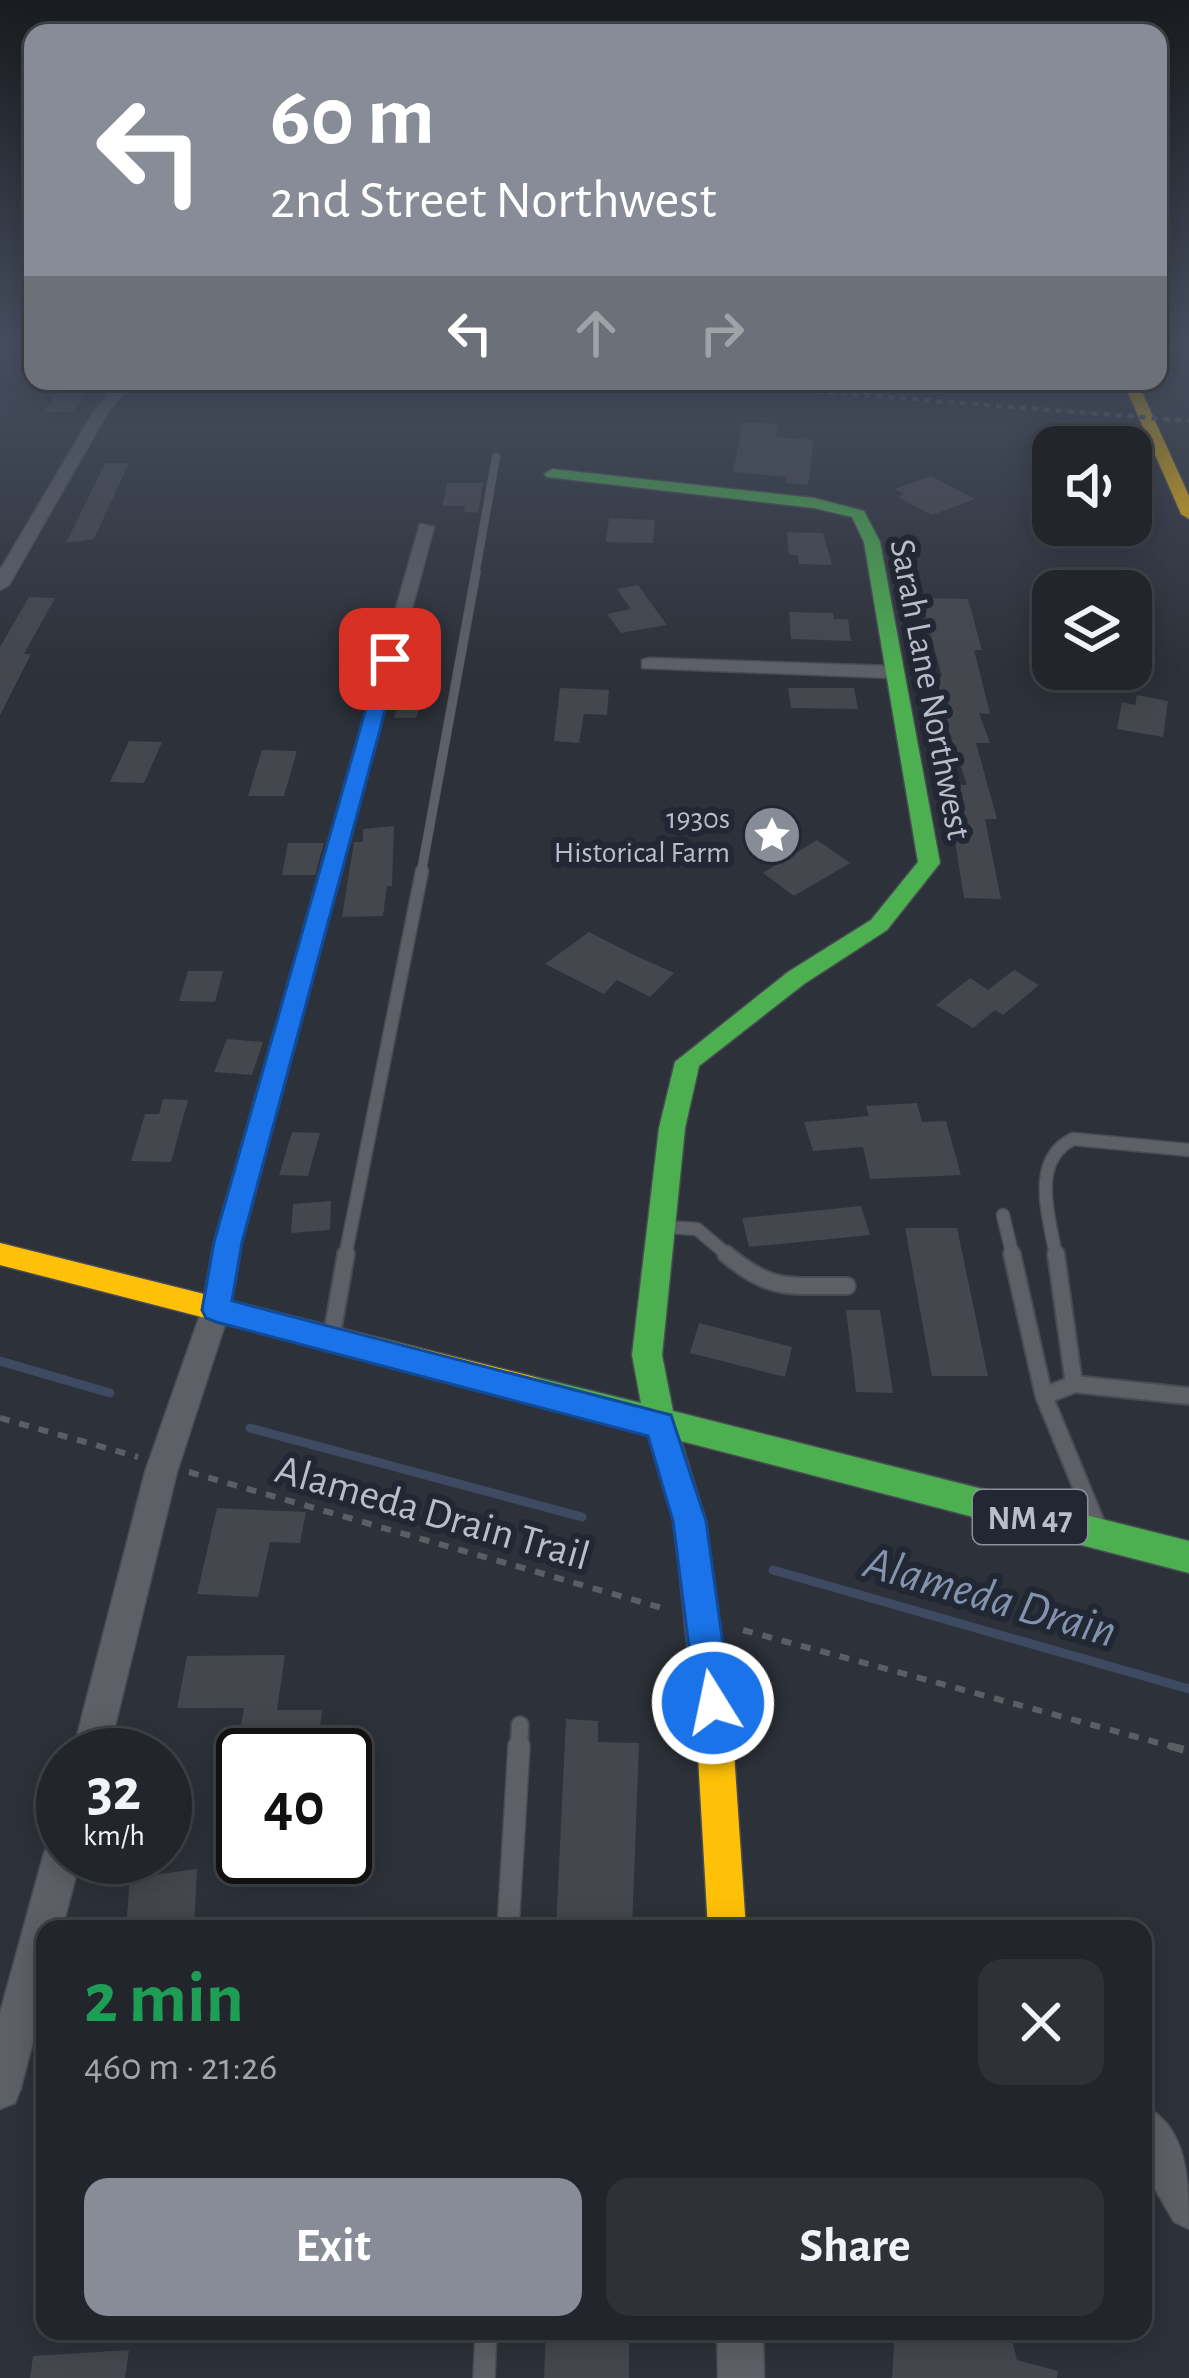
<!DOCTYPE html>
<html lang="en">
<head>
<meta charset="utf-8">
<style>
	body { margin:0; font-family:"Alegreya Sans",sans-serif; background:#2e3137; color:#f1f3f6; height:100vh; display:flex; flex-direction:column; font-size:45px; white-space:nowrap }
	* { box-sizing:border-box; margin:0 }
	p { font-size:39px; color:#a2a5a9 }
	.icon { flex:none; width:66px; height:66px; fill:none; stroke:currentColor; stroke-width:2; stroke-linecap:round; stroke-linejoin:round }
	.map { position:relative; flex:1; overflow:hidden }
	.panel { position:absolute; left:36px; top:1920px; width:1116px; height:420px; display:flex; flex-direction:column; background:#22252b; border-radius:24px; box-shadow:0 6px 30px #0003,0 0 0 3px #3f4247 }
	.panel>* { flex:none }
	.hud { position:absolute; left:24px; top:24px; width:1143px; height:366px; border-radius:24px; box-shadow:0 6px 30px #0003,0 0 0 3px #3f4247; background:#878c97; color:#fff; overflow:hidden }
	.controls { position:absolute; left:1032px; top:426px; display:grid; gap:24px }
	.controls a { display:grid; place-items:center; width:120px; height:120px; border-radius:24px; background:#22252b; box-shadow:0 6px 30px #0003,0 0 0 3px #3f4247; font-size:60px }
	.speed { position:absolute; left:36px; top:1728px; display:flex; gap:24px; font-size:60px; font-weight:700; text-align:center }
	.speed>* { display:grid; place-content:center; width:156px; height:156px; border-radius:50%; background:#22252b; box-shadow:0 6px 30px #0003,0 0 0 3px #3f4247; line-height:1 }
	.speed small { font-size:30px; font-weight:400 }
	.speed .limit { border:6px solid #111; border-radius:18px; background:#fff; color:#111 }
	.pin { position:absolute; display:grid; place-items:center; width:102px; height:102px; color:#fff; margin:-51px; border-radius:24px; box-shadow:0 6px 18px #0006 }
	.me { position:absolute; width:132px; margin:-66px; rotate:350deg; stroke-linejoin:round; filter:drop-shadow(0 0 9px #0008) }
	.turn { display:flex; align-items:center; gap:42px; height:252px; padding:0 48px; font-size:54px }
	.turn .icon { width:156px; height:156px; stroke-width:2.5 }
	.turn b { display:block; font-size:84px; line-height:102px }
	.lanes { display:flex; align-items:center; height:114px; padding:0 48px; background:#0003; justify-content:center; gap:60px; direction:ltr }
	.lanes .off { opacity:.35 }
	.round { display:grid; place-items:center; flex:none; width:126px; height:126px; border-radius:24px; background:#2e3137 }
	.headline { display:flex; align-items:center; justify-content:space-between; height:204px; padding:0 48px }
	h1 { font-size:72px; font-weight:700; line-height:90px; color:#1e9e55 }
	.cta { display:flex; gap:24px; margin-top:auto; padding:24px 48px }
	.cta a { flex:1; height:138px; border-radius:24px; background:#878c97; color:#fff; font-size:48px; font-weight:700; line-height:138px; text-align:center }
	.cta a+a { background:#2e3137; color:#f1f3f6 }
	.map>svg:first-child { display:block }
</style>
</head>
<body>
<div class="map">
<svg width="1189" height="2378" viewBox="0 0 1189 2378">
	<rect width="100%" height="100%" fill="#2d3139"/>
	<g fill="none" stroke-linecap="round" stroke-linejoin="round">
		<!-- stream-far1 -->
		<path stroke="#3e4a61" stroke-width="4.5" d="M1158,349l31,1"/>
		<!-- stream -->
		<path stroke="#3e4a61" stroke-width="9" d="M0,1361l110,32
			M250,1428l332,89
			M773,1570l416,119"/>
	</g>
	<!-- building -->
	<path fill="#44474e" d="M64,381h28l-19,31h-29z
		M743,422l35,2 -3,13 39,3 -6,45 -23,-2 1,-6 -53,-5z
		M105,463h24l-35,76 -28,4z
		M931,476l44,23 -43,16 -34,-18 6,-3 -9,-5z
		M447,483h36l-5,30 -14,-1 1,-6h-23z
		M609,518l46,2 -2,23 -47,-1z
		M787,532l36,1 9,32 -33,-1 -1,-9h-9z
		M638,585l29,40 -46,8 -14,-19 24,-5 -14,-20z
		M29,597l26,1 -31,56h7l-31,61v-68z
		M921,598l47,1 14,51h-8l16,64 -11,-1 11,30h-14l21,76h-12l16,80 -37,-1 -18,-114 21,1 -19,-56 -11,-52h5z
		M789,612l44,1 1,6h14l3,22 -60,-2z
		M345,630h31l-5,26h-31z
		M404,682h25l-13,36h-22z
		M560,688l49,2 -2,25 -23,-1 -5,29 -25,-2z
		M788,688h66l4,21 -67,-1z
		M1137,695l31,6 -5,36 -46,-8 5,-27 13,3z
		M129,741l33,1 -18,41 -34,-1z
		M262,750l35,1 -13,45h-36z
		M394,826l-2,60h-5l-4,30 -41,1 12,-75h9v-13z
		M817,840l33,23 -56,33 -31,-23z
		M288,843h36l-9,32h-33z
		M589,932l45,23 40,18 -24,24 -33,-17 -13,14 -59,-30z
		M1014,970l25,15 -36,30 -8,-5 -22,18 -37,-23 34,-27 18,12z
		M188,971h35l-8,31 -36,-1z
		M227,1039l36,3 -11,33 -38,-3z
		M163,1099l25,1 -17,62 -40,-1 14,-47h14z
		M917,1103l5,19 24,-1 15,54 -91,4 -7,-32 -50,4 -9,-29 65,-6 -3,-10z
		M292,1132l28,1 -12,43 -29,-1z
		M331,1201l-1,29 -39,3 2,-29z
		M861,1206l9,29 -121,12 -7,-29z
		M905,1228h52l31,148h-56z
		M846,1310h34l13,83 -37,-1z
		M699,1323l93,24 -7,30 -95,-24z
		M217,1508l89,4 -6,31 -30,-1 -12,55 -61,-3z
		M285,1655l-8,55h45l-5,45h-81l8,-47h-67l10,-52z
		M566,1719l32,2v21l41,1 -7,186h-76z
		M197,1869l-3,60h-68l4,-51z
		M546,2331h83v47h-85z
		M895,2331h115l7,29 41,11 -1,7h-165z
		M129,2350l-4,28h-95l3,-22z"/>
	<g fill="none" stroke-linecap="round" stroke-linejoin="round">
		<defs>
			<path id="lane-far4" d="M475,575l21,-118"/>
			<path id="lane-far3" d="M421,874l55,-302"/>
			<path id="lane-far2" d="M1003,1215l10,42
				M666,1227l31,2 33,28
				M345,1257l77,-386
				M1056,1257c-6,-39 -27,-96 17,-118l116,11"/>
			<path id="lane-far1" d="M726,1254c46,39 64,31 121,32
				M1012,1254l32,142 53,129
				M1056,1254l18,130
				M332,1334l14,-80
				M1044,1396l30,-12 115,12
				M519,1749l1,-24"/>
			<path id="lane" d="M508,1929l11,-183
				M484,2378l2,-47"/>
			<path id="street" d="M119,381h14l-27,34 -97,170 -9,5v-20l93,-157z
				M420,524l14,3 -192,715 -12,67 -53,163 -69,283h-36l73,-283 57,-163 12,-67z
				M649,658l243,8 9,6 -9,6 -250,-10v-8z
				M63,1834v23h18l-19,72h-17v66l-24,93 -6,15 -15,6v-96l44,-160 6,-13z
				M1143,2106c46,19 46,80 46,123l-15,-7 -31,-54z
				M717,2331h46l1,47h-46z"/>
			<path id="fast" d="M552,469l262,29 50,13 16,31 60,321 -53,67 -83,54 -105,82 -14,62 -23,227 11,56 516,130v32l-508,-132 25,80 27,217 -5,13 -13,5 -13,-5 -5,-13 -23,-217 -27,-89 -116,-30 -11,-4 -4,-9 4,-9 11,-4 110,27 -9,-48 27,-227 16,-66 113,-90 83,-52 47,-58 -54,-320 -12,-25 -38,-9 -267,-31 -3,-3z"/>
			<path id="slow" d="M1123,381h14l52,115v23l-8,-5z
				M0,1243l531,133 11,4 4,9 -4,9 -11,4 -531,-137z
				M715,1720l13,5 5,13 13,191h-38l-11,-191 5,-13z"/>
		</defs>
		<!-- lane-far4 casing -->
		<use href="#lane-far4" stroke="#494c52" stroke-width="9"/>
		<!-- lane-far3 casing -->
		<use href="#lane-far3" stroke="#494c52" stroke-width="10"/>
		<!-- lane-far2 casing -->
		<use href="#lane-far2" stroke="#494c52" stroke-width="15"/>
		<!-- lane-far1 casing -->
		<use href="#lane-far1" stroke="#494c52" stroke-width="20"/>
		<!-- lane casing -->
		<use href="#lane" stroke="#494c52" stroke-width="24"/>
		<!-- street casing -->
		<use href="#street" stroke="#494c52" stroke-width="3"/>
		<!-- fast casing -->
		<use href="#fast" stroke="#494c52" stroke-width="3"/>
		<!-- slow casing -->
		<use href="#slow" stroke="#494c52" stroke-width="3"/>
		<!-- path-far1 -->
		<path stroke="#5b5f64" stroke-width="6" stroke-dasharray="10 10" stroke-linecap="butt" d="M0,1418l138,39
			M189,1472l473,136
			M743,1630l438,119"/>
		<!-- path -->
		<path stroke="#5b5f64" stroke-width="8" stroke-dasharray="14 14" stroke-linecap="butt" d="M1170,1746l19,5"/>
		<!-- lane-far4 -->
		<use href="#lane-far4" stroke="#5d6067" stroke-width="8"/>
		<!-- lane-far3 -->
		<use href="#lane-far3" stroke="#5d6067" stroke-width="9"/>
		<!-- lane-far2 -->
		<use href="#lane-far2" stroke="#5d6067" stroke-width="12"/>
		<!-- lane-far1 -->
		<use href="#lane-far1" stroke="#5d6067" stroke-width="16"/>
		<!-- lane -->
		<use href="#lane" stroke="#5d6067" stroke-width="21"/>
		<!-- street -->
		<use href="#street" fill="#5d6067" fill-rule="evenodd"/>
		<!-- fast -->
		<use href="#fast" fill="#4caf50" fill-rule="evenodd"/>
		<!-- slow -->
		<use href="#slow" fill="#ffc107" fill-rule="evenodd"/>
		<!-- rail -->
		<path stroke="#5c5f65" stroke-width="4.5" stroke-dasharray="6 6" stroke-linecap="butt" d="M685,381l504,40"/>
	</g>
	<!-- sky -->
	<linearGradient id="sky" x2="0" y2="1"><stop stop-color="#191b1f"/><stop offset="0.51" stop-color="#464e5f"/><stop offset="1" stop-color="#464e5f" stop-opacity="0"/></linearGradient>
	<rect width="1189" height="673" fill="url(#sky)"/>
	<!-- route -->
	<path fill="#1a73e8" stroke="#114b97" stroke-width="3" d="M390,653l9,6 -157,583 -10,59 439,114 35,106 25,182 -5,13 -13,5 -12,-5 -5,-13 -23,-182 -25,-85 -432,-114 -10,-4 -4,-8 12,-68 166,-583z"/>
	<!-- icons -->
	<defs>
		<symbol id="sight-disc" viewBox="-11 -11 22 22"><circle r="9.5" fill="#878c97" stroke="#212733"/><path d="M0-6L1.8-2.2L6-1.7L2.9 1.2L3.7 5.4L0 3.3L-3.7 5.4L-2.9 1.2L-6-1.7L-1.8-2.2Z" fill="#fff"/></symbol>
	</defs>
	<g fill-rule="evenodd">
		<use href="#sight-disc" x="739" y="802" width="66" height="66"/>
	</g>
	<g text-anchor="middle" stroke-width="12" stroke-linejoin="round" paint-order="stroke">
		<!-- far-poi labels -->
		<g font-size="30" fill="#b8bdc9" stroke="#212733" text-anchor="end">
			<text x="730" y="828">1930s<tspan x="730" dy="34">Historical Farm</tspan></text>
		</g>
		<!-- shield labels -->
		<rect fill="#212733" stroke="#8b909c" stroke-width="3" x="973" y="1490" width="114" height="54" rx="9"/>
		<g font-size="33" font-weight="bold" fill="#b8bdc9">
			<text x="1030" y="1529">NM 47</text>
		</g>
		<!-- street labels -->
		<g font-size="36" fill="#b8bdc9" stroke="#212733">
			<text transform="translate(932 689) rotate(79)" y="13">Sarah Lane Northwest</text>
		</g>
		<!-- near-street labels -->
		<g font-size="42" fill="#b8bdc9" stroke="#212733">
			<text transform="translate(433 1511) rotate(16)" y="15">Alameda Drain Trail</text>
		</g>
		<!-- near-water labels -->
		<g font-size="48" font-style="italic" fill="#8392ad" stroke="#212733">
			<text transform="translate(991 1595) rotate(16)" y="17">Alameda Drain</text>
		</g>
	</g>
</svg>
<div class="controls">
<a><svg class="icon" aria-label="sound" viewBox="0 0 24 24"><path d="M4 9h4l5-4v14l-5-4H4zM17 9q2 3 0 6"/></svg></a>
<a><svg class="icon" aria-label="layers" viewBox="0 0 24 24"><path d="M12 4l9 5-9 5-9-5zM3 14l9 5 9-5"/></svg></a>
</div>
<div class="speed"><div>32<small>km/h</small></div><div class="limit">40</div></div>
<div class="pin" style="left:390px;top:659px;background:#d93025"><svg class="icon" aria-label="arrive" viewBox="0 0 24 24"><path d="M6 21V4h12l-3 4 3 4H6"/></svg></div>
<svg class="me" style="left:713px;top:1703px" viewBox="-20 -20 40 40"><circle r="17" fill="#1a73e8" stroke="#fff" stroke-width="3"/><path d="M0-11L8 9 0 5-8 9z" fill="#fff"/></svg>
<div class="hud">
<div class="turn"><svg class="icon" aria-label="left" viewBox="0 0 24 24"><path d="M17 20v-9H6M10 6l-5 5 5 5"/></svg><div><b>60 m</b>2nd Street Northwest</div></div>
<div class="lanes"><svg class="icon" aria-label="left" viewBox="0 0 24 24"><path d="M17 20v-9H6M10 6l-5 5 5 5"/></svg><svg class="icon off" aria-label="ahead" viewBox="0 0 24 24"><path d="M12 20V5M6 11l6-6 6 6"/></svg><svg class="icon off" aria-label="right" viewBox="0 0 24 24"><path d="M7 20v-9h11M14 6l5 5-5 5"/></svg></div>
</div>
<section class="panel">
<div class="headline"><div><h1>2 min</h1><p>460 m · 21:26</p></div><a class="round"><svg class="icon" aria-label="close" viewBox="0 0 24 24"><path d="M6 6l12 12M18 6L6 18"/></svg></a></div>
<div class="cta"><a>Exit</a><a>Share</a></div>
</section>
</div>
</body>
</html>
